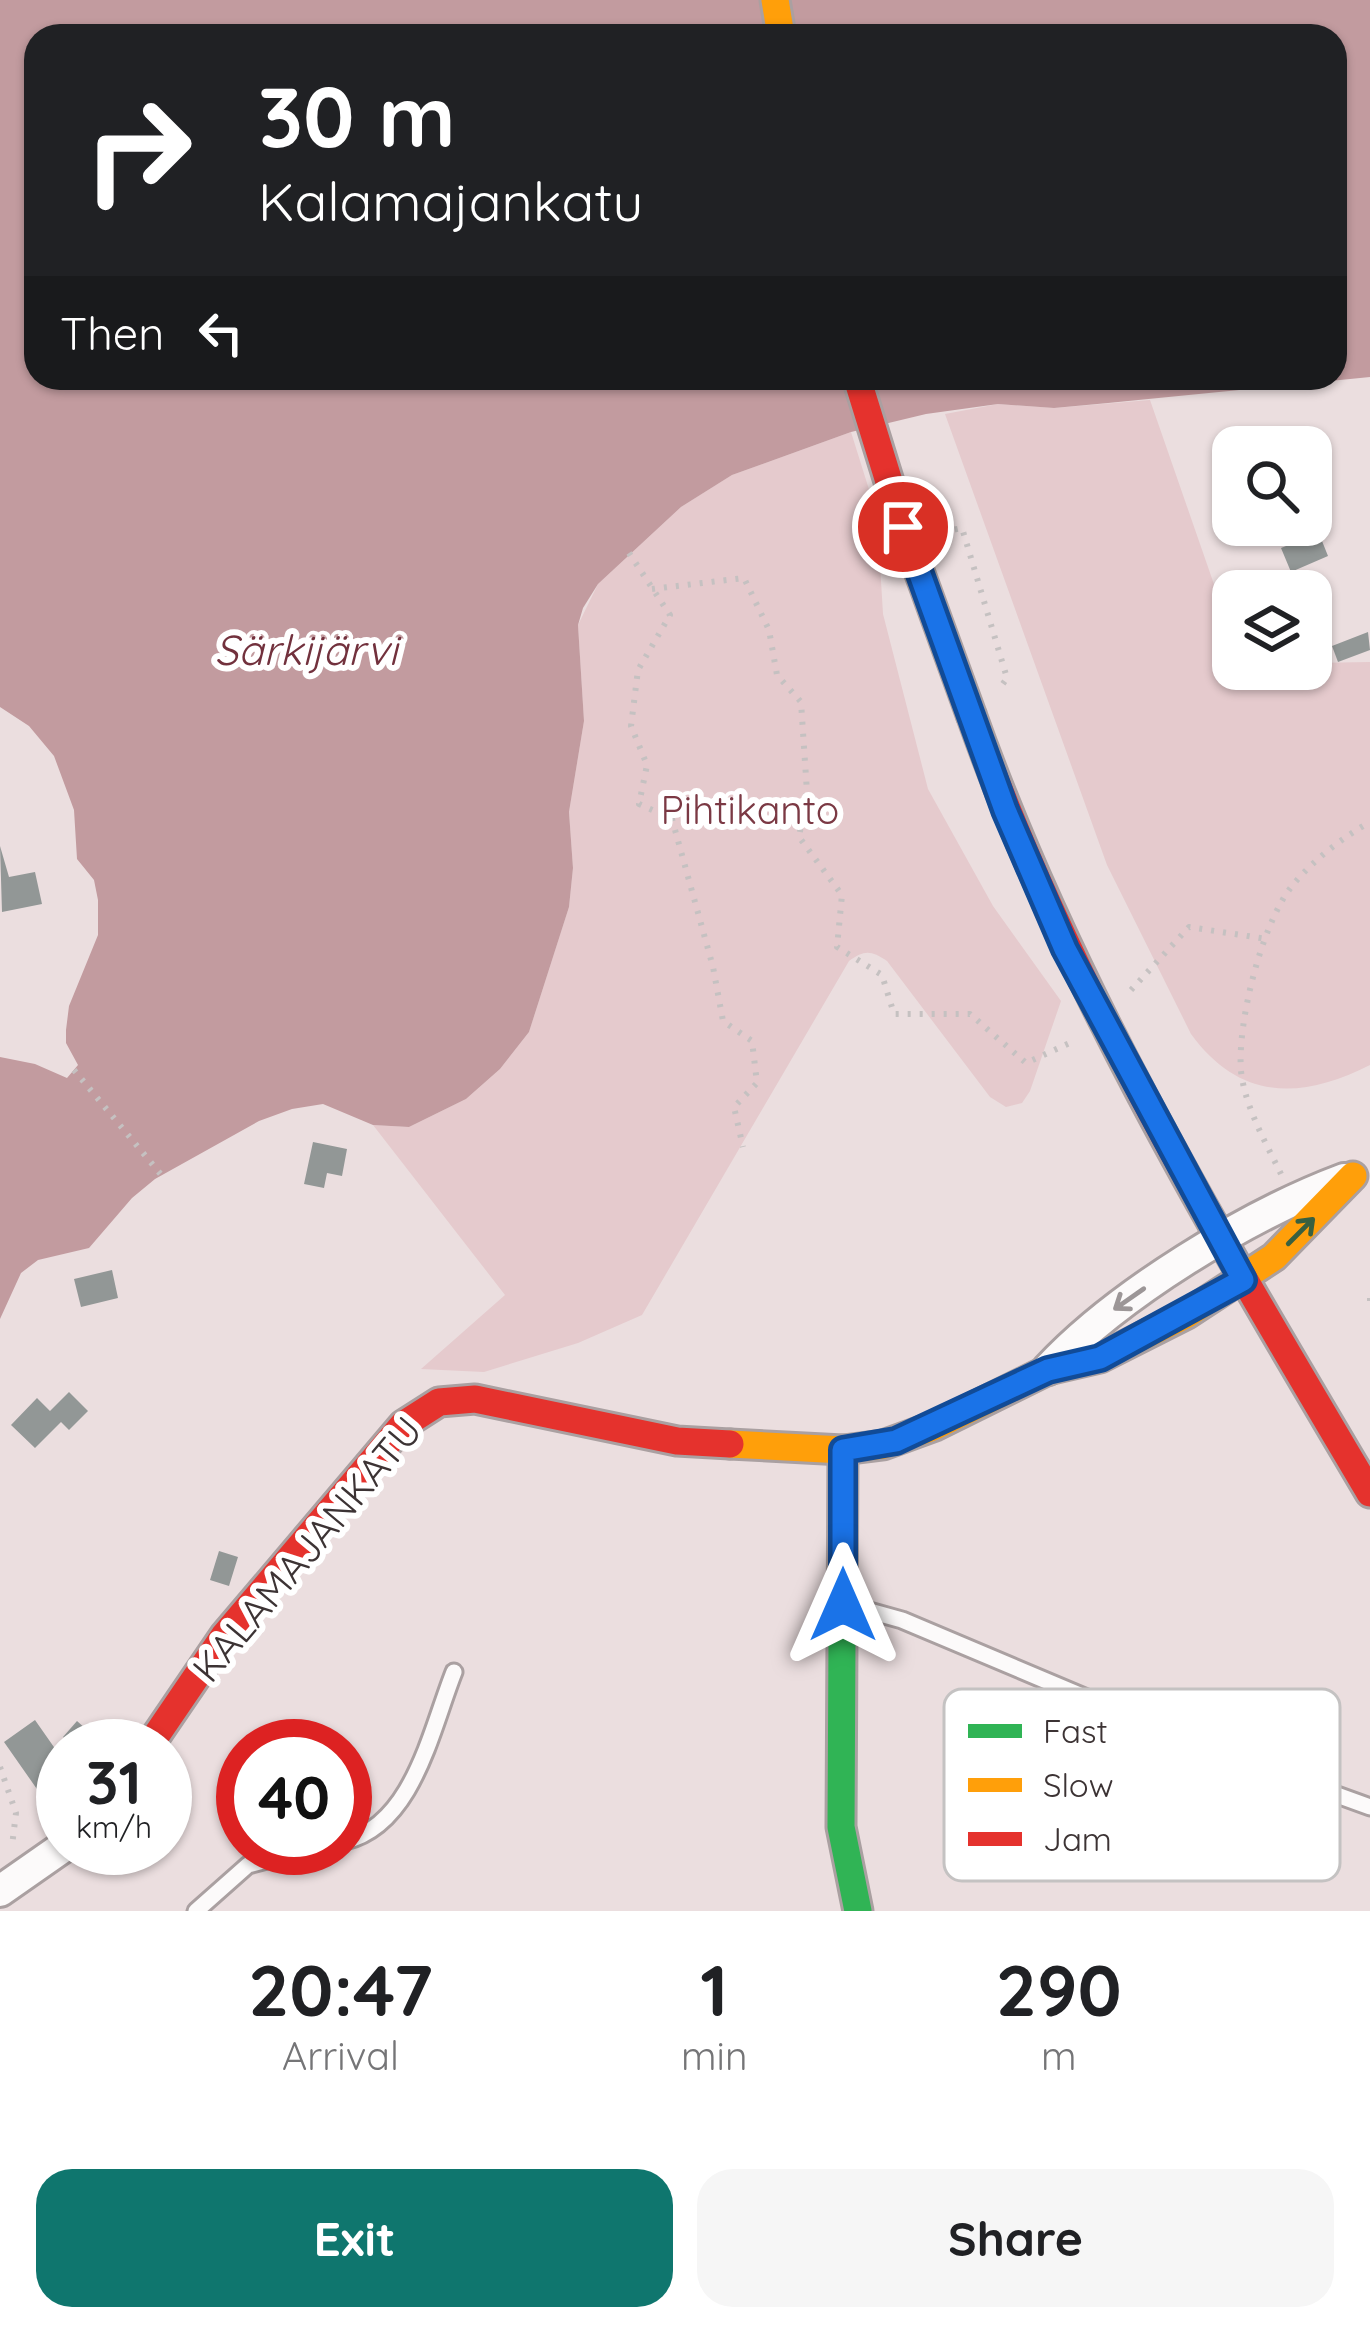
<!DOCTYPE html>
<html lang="en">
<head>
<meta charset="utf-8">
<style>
	body { margin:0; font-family:Quicksand,sans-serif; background:#f6f6f6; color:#202124; height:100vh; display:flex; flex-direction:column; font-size:45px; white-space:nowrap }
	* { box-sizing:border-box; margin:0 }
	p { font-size:39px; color:#757577 }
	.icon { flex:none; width:66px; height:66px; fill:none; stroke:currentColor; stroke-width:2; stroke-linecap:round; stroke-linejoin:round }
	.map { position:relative; height:1911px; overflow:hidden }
	.drawer { display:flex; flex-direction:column; background:#fff; flex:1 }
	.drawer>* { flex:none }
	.top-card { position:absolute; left:24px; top:24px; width:1323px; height:366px; border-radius:36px; box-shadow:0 3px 9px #0004; background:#202124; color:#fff; overflow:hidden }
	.tools { position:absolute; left:1212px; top:426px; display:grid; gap:24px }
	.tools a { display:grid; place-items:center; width:120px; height:120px; border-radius:24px; background:#fff; box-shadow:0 3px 9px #0004; font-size:60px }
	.speed { position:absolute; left:36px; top:1719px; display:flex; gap:24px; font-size:60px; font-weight:700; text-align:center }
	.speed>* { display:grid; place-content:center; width:156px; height:156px; border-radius:50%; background:#fff; box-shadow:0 3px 9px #0004; line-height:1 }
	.speed small { font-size:30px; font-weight:400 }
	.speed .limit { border:18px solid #d22; background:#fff; color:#111 }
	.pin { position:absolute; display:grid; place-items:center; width:102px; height:102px; color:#fff; margin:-51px; border:6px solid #fff; border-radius:50%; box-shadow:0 3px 12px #0007 }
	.me { position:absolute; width:132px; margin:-66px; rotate:0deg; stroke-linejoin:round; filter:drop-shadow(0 0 9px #0008) }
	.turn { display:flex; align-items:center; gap:42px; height:252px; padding:0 36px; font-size:54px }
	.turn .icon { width:156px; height:156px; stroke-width:2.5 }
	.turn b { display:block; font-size:84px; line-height:102px }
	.then { display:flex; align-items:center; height:114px; padding:0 36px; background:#0003; gap:24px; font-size:45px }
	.eta { display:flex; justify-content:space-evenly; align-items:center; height:204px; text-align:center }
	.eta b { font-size:72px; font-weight:700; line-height:84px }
	.cta { display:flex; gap:24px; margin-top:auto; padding:24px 36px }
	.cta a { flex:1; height:138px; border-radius:36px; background:#0f766e; color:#fff; font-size:48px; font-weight:700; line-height:138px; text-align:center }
	.cta a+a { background:#f6f6f6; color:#202124 }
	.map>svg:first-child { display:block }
</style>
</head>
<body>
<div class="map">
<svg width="1370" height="1911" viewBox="0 0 1370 1911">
	<rect width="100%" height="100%" fill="#ebdedf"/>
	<!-- green -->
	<path fill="#e5cacd" d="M1150,400l83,239v30h78v-6l59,-1v403c-69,35 -130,36 -179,-31l-84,-169 -162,-451 53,-10 56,4z
		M851,432l26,83 6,99 45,175 65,117 68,95 -31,90 -8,12 -16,4 -16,-10 -103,-136c-16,-11 -23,-11 -38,0l-207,354 -64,28 -94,29 -63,-3 84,-74 -132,-170 36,2 57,-28 34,-30 29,-37 40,-125 4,-39 -4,-56 15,-91 -6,-96 20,-41 83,-77 51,-32z"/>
	<!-- water -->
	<path fill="#c29b9f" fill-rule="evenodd" d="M0,0h1370v377l-262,26 -54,5 -56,-4 -72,10 -75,18 -119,43 -51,32 -83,77 -15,24 -5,17 6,96 -15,91 4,56 -4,39 -40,125 -29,37 -34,30 -57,28 -36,-2 -50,-21 -31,5 -33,12 -104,58 -23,19 -43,50 -51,12 -17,13 -21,46v-262l35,7 32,14 11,-13 -12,-22v-13l3,-24 29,-71v-35l-4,-20 -17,-21 -3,-49 -20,-54 -25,-30 -29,-19zM36,36h1299v342h-1299z"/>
	<!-- building -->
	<path fill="#929796" d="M1316,526l12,30 -37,16 -10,-24 25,-10 -3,-7z
		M1368,632l2,18 -32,12 -6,-16z
		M0,846l9,31 26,-5 7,32 -40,8z
		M313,1142l34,7 -5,27 -15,-3 -3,15 -20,-4z
		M112,1270l6,28 -37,9 -7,-28z
		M69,1392l19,19 -19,19 -8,-8 -26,26 -24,-23 26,-27 13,13z
		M219,1551l19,6 -9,29 -19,-6z
		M35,1720l28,40v30l-17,12 -42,-60z
		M77,1721l28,25h-32l-10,-9z"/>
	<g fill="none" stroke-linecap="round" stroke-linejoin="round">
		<defs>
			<path id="lane" d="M848,1605l54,15 289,122 179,65
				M345,1841c68,-16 86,-111 109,-169
				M196,1911l52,-46 64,-17"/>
			<path id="street" d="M1048,1369c70,-75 200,-154 296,-190
				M0,1891l63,-44"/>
			<path id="fast" d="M843,1450l-2,377 17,84"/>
			<path id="slow" d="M775,0l6,36
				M730,1444l113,6 40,-5 52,-19 113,-56 52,-12 87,-44 87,-57 79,-81"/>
			<path id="jam" d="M972,717c98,275 250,526 398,776
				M149,1746l75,-110 179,-211 36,-23 36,-3 202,42 53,3"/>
		</defs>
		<!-- lane casing -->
		<use href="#lane" stroke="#aaa0a1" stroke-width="21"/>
		<!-- street casing -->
		<use href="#street" stroke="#aaa0a1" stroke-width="36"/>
		<!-- fast casing -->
		<use href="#fast" stroke="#aaa0a1" stroke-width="33"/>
		<!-- slow casing -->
		<use href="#slow" stroke="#aaa0a1" stroke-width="33"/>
		<!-- jam casing -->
		<use href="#jam" stroke="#aaa0a1" stroke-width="33"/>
		<!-- path -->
		<path stroke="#c5c1c1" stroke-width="6" stroke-dasharray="3 9" stroke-linecap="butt" d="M943,532l19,-4 45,150 -5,7
			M629,553l41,62 -32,55 -7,56 16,39 -8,39 33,15 41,148 10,54 29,20 5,42 -23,24 9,40
			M652,589l92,-11 25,52 8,45 24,27 6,90 -8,45 43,58 -5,52 45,28 12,39h76l56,49 48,-22
			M1131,990l58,-63 78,12
			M74,1070l89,107
			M1281,1174c-16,-33 -36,-67 -40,-103 -4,-48 21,-148 51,-185 20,-25 51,-49 78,-64
			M1370,1298v8
			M0,1767l16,46 -4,33"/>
		<!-- lane -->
		<use href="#lane" stroke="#fcfafa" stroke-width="15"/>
		<!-- street -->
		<use href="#street" stroke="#fcfafa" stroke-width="30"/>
		<!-- fast -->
		<use href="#fast" stroke="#30b455" stroke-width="27"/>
		<!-- slow -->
		<use href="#slow" stroke="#ff9f0a" stroke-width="27"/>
		<!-- jam -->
		<use href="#jam" stroke="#e5322d" stroke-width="27"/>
		<defs>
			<path id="jam-bridge" d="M857,378l46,149 69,190"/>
		</defs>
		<!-- jam-bridge casing -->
		<use href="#jam-bridge" stroke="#aaa0a1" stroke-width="33" stroke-linecap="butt"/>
		<!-- jam-bridge -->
		<use href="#jam-bridge" stroke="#e5322d" stroke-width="27"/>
	</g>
	<!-- one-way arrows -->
	<defs><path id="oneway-shaft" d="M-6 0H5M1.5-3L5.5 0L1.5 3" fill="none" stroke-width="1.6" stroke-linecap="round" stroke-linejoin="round" transform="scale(3)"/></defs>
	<use stroke="#386040" href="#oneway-shaft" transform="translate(1301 1231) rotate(-45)"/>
	<use stroke="#9c9697" href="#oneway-shaft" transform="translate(1129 1299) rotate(145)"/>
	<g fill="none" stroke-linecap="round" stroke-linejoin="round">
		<defs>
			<path id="route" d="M843,1605v-155l53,-9 152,-71 52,-12 143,-78 -178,-331 -60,-139 -102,-283"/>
		</defs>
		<!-- route casing -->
		<use href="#route" stroke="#114b97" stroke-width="30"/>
		<!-- route -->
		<use href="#route" stroke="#1a73e8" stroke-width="21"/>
	</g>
	<g text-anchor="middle" stroke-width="12" stroke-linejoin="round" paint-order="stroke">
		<!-- park labels -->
		<g font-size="39" fill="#7b3944" stroke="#fff">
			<text x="750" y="824">Pihtikanto</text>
		</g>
		<!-- street labels -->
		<g font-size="39" fill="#3c3334" stroke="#fff">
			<text transform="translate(307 1549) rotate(-50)" y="14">KALAMAJANKATU</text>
		</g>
		<!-- water labels -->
		<g font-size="42" font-style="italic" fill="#72313d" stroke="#fff">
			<text x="306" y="665">Särkijärvi</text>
		</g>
	</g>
	<!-- legend -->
	<rect x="944" y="1689" width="396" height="192" rx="18" fill="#fff" stroke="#c4c2c2" stroke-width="3"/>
	<rect x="968" y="1724" width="54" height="14" fill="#30b455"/>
	<rect x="968" y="1778" width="54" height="14" fill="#ff9f0a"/>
	<rect x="968" y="1832" width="54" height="14" fill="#e5322d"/>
	<g font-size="33" fill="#3c3334">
		<text x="1043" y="1743">Fast</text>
		<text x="1043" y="1797">Slow</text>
		<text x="1043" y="1851">Jam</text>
	</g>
</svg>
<div class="tools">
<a><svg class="icon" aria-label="search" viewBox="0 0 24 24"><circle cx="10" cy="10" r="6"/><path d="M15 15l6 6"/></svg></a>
<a><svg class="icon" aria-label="layers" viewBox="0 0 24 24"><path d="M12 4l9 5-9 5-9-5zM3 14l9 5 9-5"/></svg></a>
</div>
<div class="speed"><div>31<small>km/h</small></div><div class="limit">40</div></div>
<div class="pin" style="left:903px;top:527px;background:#d93025"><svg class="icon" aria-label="arrive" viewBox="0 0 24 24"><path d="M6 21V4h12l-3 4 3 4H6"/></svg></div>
<svg class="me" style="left:843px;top:1605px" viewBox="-20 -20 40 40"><path d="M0-17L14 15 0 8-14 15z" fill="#1a73e8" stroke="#fff" stroke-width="4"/></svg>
<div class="top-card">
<div class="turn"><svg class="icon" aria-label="right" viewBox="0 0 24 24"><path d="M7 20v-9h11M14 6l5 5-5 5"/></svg><div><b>30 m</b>Kalamajankatu</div></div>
<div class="then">Then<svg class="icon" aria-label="left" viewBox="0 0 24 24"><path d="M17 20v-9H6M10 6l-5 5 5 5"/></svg></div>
</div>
</div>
<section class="drawer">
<div class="eta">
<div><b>20:47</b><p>Arrival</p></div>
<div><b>1</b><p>min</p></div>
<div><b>290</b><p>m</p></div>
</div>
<div class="cta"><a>Exit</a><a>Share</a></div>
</section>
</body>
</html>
